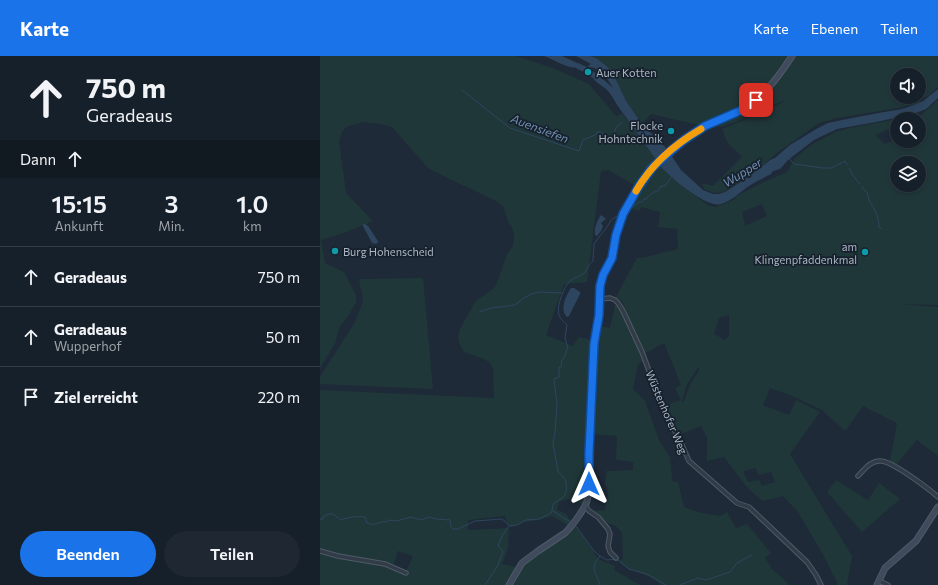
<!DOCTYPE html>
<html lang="de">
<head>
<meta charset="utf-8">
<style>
	:root { --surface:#16202a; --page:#1f2832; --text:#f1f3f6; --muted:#9ea3a8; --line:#353e47; --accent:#1a73e8 }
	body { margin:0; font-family:Commissioner,sans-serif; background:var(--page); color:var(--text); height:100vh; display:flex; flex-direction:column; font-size:15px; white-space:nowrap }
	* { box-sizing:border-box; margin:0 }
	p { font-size:13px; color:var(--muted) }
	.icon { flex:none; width:22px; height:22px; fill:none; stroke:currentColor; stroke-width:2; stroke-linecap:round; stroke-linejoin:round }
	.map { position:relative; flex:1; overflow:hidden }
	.side { display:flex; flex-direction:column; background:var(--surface); width:320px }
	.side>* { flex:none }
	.top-card { background:#16202a; color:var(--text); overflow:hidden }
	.tools { position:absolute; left:570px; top:12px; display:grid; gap:8px }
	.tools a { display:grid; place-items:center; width:36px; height:36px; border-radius:50%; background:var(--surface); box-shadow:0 2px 6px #0003,0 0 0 1px var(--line); font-size:20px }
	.pin { position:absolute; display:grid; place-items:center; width:34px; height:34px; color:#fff; margin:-17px; border-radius:8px; box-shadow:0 2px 6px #0006 }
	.me { position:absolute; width:44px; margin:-22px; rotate:0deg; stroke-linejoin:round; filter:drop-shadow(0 0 3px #0008) }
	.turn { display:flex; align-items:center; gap:14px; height:84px; padding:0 20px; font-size:18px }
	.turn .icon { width:52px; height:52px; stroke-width:2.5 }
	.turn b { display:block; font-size:28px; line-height:34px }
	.then { display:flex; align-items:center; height:38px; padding:0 20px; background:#0003; gap:8px; font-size:15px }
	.eta { display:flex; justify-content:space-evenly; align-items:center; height:68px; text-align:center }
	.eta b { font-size:24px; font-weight:600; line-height:28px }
	.cta { display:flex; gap:8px; margin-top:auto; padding:8px 20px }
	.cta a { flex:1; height:46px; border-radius:24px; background:var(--accent); color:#fff; font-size:16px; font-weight:600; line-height:46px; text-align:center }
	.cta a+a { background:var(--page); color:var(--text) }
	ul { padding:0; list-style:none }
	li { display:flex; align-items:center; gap:12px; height:60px; padding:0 20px; border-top:1px solid var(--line) }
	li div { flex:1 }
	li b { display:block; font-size:15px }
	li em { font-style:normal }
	header { display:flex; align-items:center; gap:24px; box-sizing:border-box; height:56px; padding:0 20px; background:var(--accent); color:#fff }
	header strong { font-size:19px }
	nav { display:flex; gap:22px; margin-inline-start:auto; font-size:14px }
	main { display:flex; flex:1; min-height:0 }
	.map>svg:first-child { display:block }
</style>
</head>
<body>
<header>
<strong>Karte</strong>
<nav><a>Karte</a><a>Ebenen</a><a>Teilen</a></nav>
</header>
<main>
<section class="side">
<div class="top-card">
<div class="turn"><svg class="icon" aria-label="ahead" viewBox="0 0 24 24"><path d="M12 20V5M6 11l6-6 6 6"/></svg><div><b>750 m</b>Geradeaus</div></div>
<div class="then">Dann<svg class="icon" aria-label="ahead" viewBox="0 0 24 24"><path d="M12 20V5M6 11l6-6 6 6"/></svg></div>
</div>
<div class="eta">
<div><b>15:15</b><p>Ankunft</p></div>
<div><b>3</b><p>Min.</p></div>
<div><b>1.0</b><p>km</p></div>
</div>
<ul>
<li><svg class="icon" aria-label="ahead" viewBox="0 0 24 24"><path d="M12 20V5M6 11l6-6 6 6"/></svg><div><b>Geradeaus</b></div><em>750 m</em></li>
<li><svg class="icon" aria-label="ahead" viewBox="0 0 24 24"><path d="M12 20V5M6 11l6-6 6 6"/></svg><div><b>Geradeaus</b><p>Wupperhof</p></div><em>50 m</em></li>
<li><svg class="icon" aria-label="arrive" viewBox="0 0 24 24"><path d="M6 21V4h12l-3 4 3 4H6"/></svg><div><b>Ziel erreicht</b></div><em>220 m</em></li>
</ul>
<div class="cta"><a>Beenden</a><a>Teilen</a></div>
</section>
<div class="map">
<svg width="618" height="529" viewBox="0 0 618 529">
	<rect width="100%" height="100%" fill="#1e2a38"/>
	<g fill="#203739" fill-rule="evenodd">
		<path d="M0 0H196L233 12 269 28 296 60 295 61 302 57 336 103 316 130 288 114 281 115 267 226 244 228 226 279 253 290 259 281 272 284 265 441 262 448 248 443 239 446 237 454 246 458 252 467 249 470 232 460 219 464 205 466 195 470 189 471 185 460 148 464V474L189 472 188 493 182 508 196 511 187 529H0V334L174 342 173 313 170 307 164 303 144 296 139 287 138 280 140 273 155 246 175 231 178 224 187 198 193 190 194 179 192 171 188 166 183 150 174 144 109 113 72 71 61 68 42 66 26 71 22 76 19 85 26 137 53 165 24 177 1 184 5 207 24 216 36 239V246L29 259 19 272 15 288 0 312ZM78 495 93 500 86 516 73 511Z"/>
		<path d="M270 0H618V31L608 40 584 51 517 62 499 67 454 99 435 117 403 136 394 137 384 133 382 127 393 130 422 101 407 86 402 73C423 65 443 55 463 46V45L418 65 401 71 379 69 331 58 322 68 306 45 292 15 276 2ZM577 19H599V41H577Z"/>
		<path d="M618 44V249L577 248 618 251V400L597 384 577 408 570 405 577 367 543 350 525 375 502 354 470 339 450 332 443 349 469 359 476 344 500 356 470 398 532 500 527 529H518L505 502 478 456 463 440 442 445 425 429 404 401 387 405V382L381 370 359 379 353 368 345 349 361 344 355 332 361 329 344 287 324 298 302 245 296 241 317 202 327 201 329 200 358 193 357 173 338 171 340 156 321 151 319 155 310 152 326 125 340 109 349 119 357 125 366 133 388 149 395 151 404 148 413 144 420 138 442 127 467 116 475 102 491 89 515 76 530 72 577 63 569 73 555 79 565 88 577 82V85H599V63H592L601 59ZM577 107H599V129H577ZM442 148 447 160 425 170 422 156ZM409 259V279L405 284 394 278 399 262ZM379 310V314L370 329 364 345 362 346V345L367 328ZM435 412 439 419 451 416 455 426 442 430 439 424 428 426 423 415Z"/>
		<polygon points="103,222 113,333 0,328 0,321 35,266 43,245 39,223"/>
		<polygon points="295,249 300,252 324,305 318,308 313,333 325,345 339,384 350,401 352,425 358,426 364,451 381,457 400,460 407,456 416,472 427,468 451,497 445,502 452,513 470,529 342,529 330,521 308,513 299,506 303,502 302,477 295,469 283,467 273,455 285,454 288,435 285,427 287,415 313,414 313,406 296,404 297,380 271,378 277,285 279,270 290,272"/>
		<polygon points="516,424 548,444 559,427 580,443 542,476 507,436"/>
		<polygon points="255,468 258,473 278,503 295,510 294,514 320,529 193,529 206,506 216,498 243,482 247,478"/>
	</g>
	<g fill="#2e455f">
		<path d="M224 0H242L266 11 264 14 258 11C249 14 233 3 224 0Z"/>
		<path d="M256 0H270L276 2 284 8 292 15 306 45 322 68 347 93 361 114 383 134 393 138H399L405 136 430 120 450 104 455 102 470 89 498 72 508 67 522 64 564 56 578 54 585 52 603 45 618 33V42L606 53 593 58 556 66 517 73 494 84 468 104 460 113 453 115 451 118C444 122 436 125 429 130 420 136 412 145 401 148 388 153 351 122 342 112 328 92 314 73 300 53 295 47 292 38 286 33 281 29 273 25 271 18L272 17 284 24 293 32C287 22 280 11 268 11V10L271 8Z"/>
		<path d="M281 159 286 163 285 164 282 166 281 167 283 170 281 175 277 180 275 179C274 172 277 165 281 159Z"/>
		<polygon points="43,168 45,168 48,170 58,185 58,186 56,188 52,187 43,170"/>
		<path d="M251 232H254L260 236V238L249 260 247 261C239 253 246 240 251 232Z"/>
	</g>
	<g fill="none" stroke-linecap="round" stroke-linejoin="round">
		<g stroke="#2e455f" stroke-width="1">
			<path d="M142 34 190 72 259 95 263 84 275 79 277 76H280L283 78 286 85 291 84C297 77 292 71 302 67"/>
			<polyline points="469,102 474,108 503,112 511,112 525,105 527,109"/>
			<polyline points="529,112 534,121 540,128"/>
			<path d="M542 131C542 132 546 136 547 136 548 139 548 143 550 146 555 153 559 162 559 171L562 173"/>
			<path d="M310 153 319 146H322L324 143H326C329 139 333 136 338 135L340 131 346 129 352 120"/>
			<polyline points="160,256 171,252 195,249 204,242 211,238 220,236 243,237"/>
			<polyline points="233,455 237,457 240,460 249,465"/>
			<path d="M0 463 2 464 3 461 8 458H13L21 464C29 461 36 460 45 461L47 467C56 471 58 465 66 466L69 464 76 465 91 461 101 464 109 461 116 463 130 464 131 471 133 473H138L155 465 182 463 186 466 189 470 197 469 206 464 219 463 231 457 232 455 233 448C243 441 248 441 246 428 246 426 246 424 244 422 243 420 240 418 238 415L233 388 235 376 237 349 234 323 239 321V311H241L242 309C240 304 243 304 245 300 246 297 246 295 248 292L245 282 247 269C244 266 240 263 239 259 236 251 244 229 250 225 255 221 258 222 264 217 268 213 268 208 273 205L274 188 276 185 287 171 291 164 299 159"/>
			<polyline points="256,470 274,495 280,500 287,504 297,503 309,513 327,518 346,529"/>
			<path d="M280 500C269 513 276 515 280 529"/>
			<polyline points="165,529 177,511 183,496 182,494 178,490 182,480 188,471"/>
			<polyline points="360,529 378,522 386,524 410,516 417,507 432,499"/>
		</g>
		<polyline stroke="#2e455f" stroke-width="5.5" points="258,10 266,14 278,22"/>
		<g stroke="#4f5a67" stroke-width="5.5">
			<g id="street">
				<polyline points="279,243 290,242 295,244 298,247 303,255 322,296 341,347 362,389 369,405 417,447 429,451 448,469 487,506 496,519 501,529"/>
				<path d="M538 420C544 414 551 404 561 405 572 405 609 433 618 441"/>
				<polyline points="265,449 269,455 278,461 288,473 290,478 288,490 290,496 296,502"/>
				<polyline points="0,495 18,500 65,508 86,517"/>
				<polyline points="559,525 568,529"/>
			</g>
		</g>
		<g stroke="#4f5a67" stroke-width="7">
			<g id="secondary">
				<path d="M189 529 202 507 218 495 245 477C252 470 264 454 267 445 271 430 269 414 269 399 269 389 270 379 270 369 272 342 272 315 274 288 275 279 277 270 279 261 280 249 278 237 281 225 283 216 290 209 292 200 295 189 295 179 299 168 313 129 348 88 385 70 402 62 421 57 436 44 448 34 463 14 472 0"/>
				<polyline points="557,529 565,512 596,485 618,451"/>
			</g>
		</g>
		<use href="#street" stroke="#323c49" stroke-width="3.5"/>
		<use href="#secondary" stroke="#3f4b5c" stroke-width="5"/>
	</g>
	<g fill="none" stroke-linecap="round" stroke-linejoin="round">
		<g stroke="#114b97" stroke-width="10">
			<polyline id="route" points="269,428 269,397 274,288 279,259 280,230 283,219 292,202 296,179 303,158 319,130 332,112 352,94 364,84 385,70 422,54 436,44"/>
		</g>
		<use href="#route" stroke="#1a73e8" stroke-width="7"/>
		<path stroke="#f59e0b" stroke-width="7" d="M316 135C331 109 355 88 381 73"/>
	</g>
	<g fill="#0f9aa8" stroke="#17212d" stroke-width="1.5">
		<circle cx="268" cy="16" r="4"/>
		<circle cx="351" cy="75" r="4"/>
		<circle cx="15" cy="195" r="4"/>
		<circle cx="545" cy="196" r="4"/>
	</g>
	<g text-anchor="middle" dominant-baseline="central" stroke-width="3.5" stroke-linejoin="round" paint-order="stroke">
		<g font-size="11" fill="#acb7c6" stroke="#17212d" text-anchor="start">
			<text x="276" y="16">Auer Kotten</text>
			<text x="343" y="69" text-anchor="end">Flocke<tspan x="343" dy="13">Hohntechnik</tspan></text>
			<text x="537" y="190" text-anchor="end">am<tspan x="537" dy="13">Klingenpfaddenkmal</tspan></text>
			<text x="23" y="195">Burg Hohenscheid</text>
		</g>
		<g font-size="11" fill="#acb7c6" stroke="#17212d">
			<text transform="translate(347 356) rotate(67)">Wüstenhofer Weg</text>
		</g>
		<g font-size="12" font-style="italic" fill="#718eb1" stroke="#17212d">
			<text transform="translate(220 72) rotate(21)">Auensiefen</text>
			<text transform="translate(422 116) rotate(-32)">Wupper</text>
		</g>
	</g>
</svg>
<div class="tools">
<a><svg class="icon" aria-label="sound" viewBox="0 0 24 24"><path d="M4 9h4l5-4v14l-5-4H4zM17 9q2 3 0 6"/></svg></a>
<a><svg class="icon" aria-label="search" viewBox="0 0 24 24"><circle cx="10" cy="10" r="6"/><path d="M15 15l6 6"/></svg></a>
<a><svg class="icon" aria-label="layers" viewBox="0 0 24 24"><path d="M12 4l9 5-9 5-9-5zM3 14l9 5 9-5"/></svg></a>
</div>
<div class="pin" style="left:436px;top:44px;background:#d93025"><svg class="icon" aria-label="arrive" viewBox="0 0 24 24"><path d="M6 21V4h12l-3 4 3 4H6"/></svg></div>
<svg class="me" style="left:269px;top:428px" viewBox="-20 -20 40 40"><path d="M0-17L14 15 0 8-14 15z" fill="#1a73e8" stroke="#fff" stroke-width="4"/></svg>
</div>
</main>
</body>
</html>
